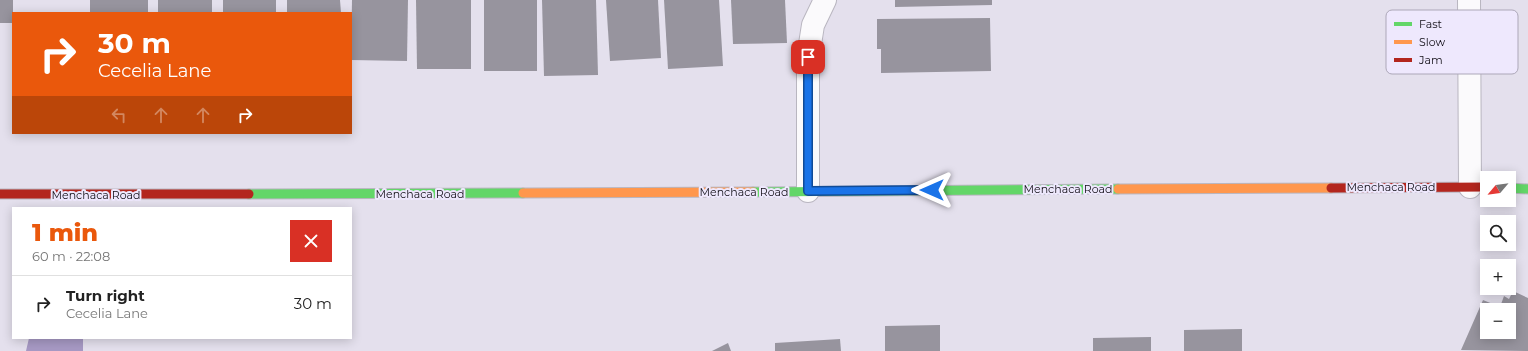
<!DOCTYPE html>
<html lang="en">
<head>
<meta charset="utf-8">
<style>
	:root { --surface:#fff; --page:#f2f2f2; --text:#222; --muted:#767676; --line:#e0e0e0; --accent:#ea580c }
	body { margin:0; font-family:Montserrat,sans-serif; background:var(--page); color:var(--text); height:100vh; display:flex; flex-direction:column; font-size:15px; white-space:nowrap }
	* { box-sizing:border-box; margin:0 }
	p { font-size:13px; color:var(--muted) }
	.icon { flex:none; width:22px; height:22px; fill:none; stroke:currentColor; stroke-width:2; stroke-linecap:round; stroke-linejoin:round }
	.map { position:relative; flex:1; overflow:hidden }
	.sheet { position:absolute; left:12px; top:207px; width:340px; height:132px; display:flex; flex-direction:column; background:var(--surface); border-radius:0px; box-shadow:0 2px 10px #0003 }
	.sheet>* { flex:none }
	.banner { position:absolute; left:12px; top:12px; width:340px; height:122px; border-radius:0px; box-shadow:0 2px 10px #0003; background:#ea580c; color:#fff; overflow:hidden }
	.needle { width:26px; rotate:241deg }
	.fabs { position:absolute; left:1480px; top:171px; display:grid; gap:8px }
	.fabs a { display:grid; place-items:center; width:36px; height:36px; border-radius:0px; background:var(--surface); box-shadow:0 2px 10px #0003; font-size:20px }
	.pin { position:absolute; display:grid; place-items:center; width:34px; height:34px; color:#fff; margin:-17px; border-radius:8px; box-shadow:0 2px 6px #0006 }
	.me { position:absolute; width:44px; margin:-22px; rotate:270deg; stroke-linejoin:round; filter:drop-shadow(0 0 3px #0008) }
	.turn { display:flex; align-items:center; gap:14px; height:84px; padding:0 20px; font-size:18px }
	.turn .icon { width:52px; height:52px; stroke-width:2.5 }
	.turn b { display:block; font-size:28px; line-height:34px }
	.lanes { display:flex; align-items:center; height:38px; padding:0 20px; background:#0003; justify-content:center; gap:20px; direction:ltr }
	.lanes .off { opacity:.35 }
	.round { display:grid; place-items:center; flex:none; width:42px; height:42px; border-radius:0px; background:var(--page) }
	.summary { display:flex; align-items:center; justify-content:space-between; height:68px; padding:0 20px }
	h1 { font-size:24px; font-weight:800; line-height:30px; color:var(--accent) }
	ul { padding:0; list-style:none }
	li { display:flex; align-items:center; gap:12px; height:56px; padding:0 20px; border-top:1px solid var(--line) }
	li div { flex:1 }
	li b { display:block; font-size:15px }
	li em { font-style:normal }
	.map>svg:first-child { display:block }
</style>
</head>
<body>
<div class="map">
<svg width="1528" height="351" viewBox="0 0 1528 351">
	<rect width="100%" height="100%" fill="#e4e0ed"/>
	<polygon fill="#a799c4" points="29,338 83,338 83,351 26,351"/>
	<g fill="#97949e" fill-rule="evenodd">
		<rect x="0" y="0" width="13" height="23"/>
		<rect x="90" y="0" width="58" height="13"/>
		<rect x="158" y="0" width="54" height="13"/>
		<rect x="223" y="0" width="53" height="13"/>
		<polygon points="287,0 340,0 341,13 287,13"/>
		<polygon points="352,0 408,0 407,61 351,60"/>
		<polygon points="416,0 471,0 471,69 417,69"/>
		<rect x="484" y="0" width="53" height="71"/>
		<polygon points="542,0 596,0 598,75 544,76"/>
		<polygon points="606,0 658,0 661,58 610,61"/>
		<polygon points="664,0 719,0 723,66 668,69"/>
		<polygon points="731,0 785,0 787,43 733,44"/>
		<polygon points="895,0 992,0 992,5 895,7"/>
		<polygon points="990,18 991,71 881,73 881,49 877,49 877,19"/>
		<path d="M1513 291 1528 298V351L1461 350 1483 300 1500 307 1504 296 1509 299ZM1487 310H1509V332H1487Z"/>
		<polygon points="940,325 940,351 885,351 885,326"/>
		<polygon points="1242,329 1242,351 1184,351 1184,330"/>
		<polygon points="1151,337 1151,351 1093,351 1093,338"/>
		<polygon points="840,339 841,351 775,351 775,343"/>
		<polygon points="728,343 731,351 712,351"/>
	</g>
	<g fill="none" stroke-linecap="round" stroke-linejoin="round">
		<g stroke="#b9b6c0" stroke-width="24">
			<g id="street">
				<polyline points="1469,0 1470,187"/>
				<polyline points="808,191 808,57 813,25 825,0"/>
			</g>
		</g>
		<g stroke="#b9b6c0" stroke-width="11">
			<g id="fast">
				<polyline points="1509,188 1528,189"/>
				<polyline points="753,192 1118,189"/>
				<polyline points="249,194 523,193"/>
			</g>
		</g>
		<g stroke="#b9b6c0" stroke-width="11">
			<g id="slow">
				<polyline points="1118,189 1331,188"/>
				<polyline points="523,193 753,192"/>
			</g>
		</g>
		<g stroke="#b9b6c0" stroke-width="11">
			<g id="jam">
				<polyline points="1331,188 1487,187"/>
				<polyline points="0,194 249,194"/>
			</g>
		</g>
		<use href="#street" stroke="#fbfafc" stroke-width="22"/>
		<use href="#fast" stroke="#63d668" stroke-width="9"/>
		<use href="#slow" stroke="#ff974d" stroke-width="9"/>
		<use href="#jam" stroke="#b3261e" stroke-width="9"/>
	</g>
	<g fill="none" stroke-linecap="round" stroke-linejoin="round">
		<g stroke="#114b97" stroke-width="10">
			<polyline id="route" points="808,57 808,191 932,190"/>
		</g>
		<use href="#route" stroke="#1a73e8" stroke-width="7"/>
	</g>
	<g text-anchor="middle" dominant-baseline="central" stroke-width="4" stroke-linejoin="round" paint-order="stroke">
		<g font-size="11" fill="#120f17" stroke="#eee8fd">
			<text x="1391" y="187">Menchaca Road</text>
			<text x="1068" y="189">Menchaca Road</text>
			<text x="744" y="192">Menchaca Road</text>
			<text x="420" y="194">Menchaca Road</text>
			<text x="96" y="195">Menchaca Road</text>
		</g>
	</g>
	<rect x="1386" y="10" width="132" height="64" rx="6" fill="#eee8fd" stroke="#aca7b8" stroke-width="1"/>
	<rect x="1394" y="22" width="18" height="4" fill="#63d668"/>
	<rect x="1394" y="40" width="18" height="4" fill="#ff974d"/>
	<rect x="1394" y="58" width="18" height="4" fill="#b3261e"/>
	<g font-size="11" fill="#120f17">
		<text x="1419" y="28">Fast</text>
		<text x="1419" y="46">Slow</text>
		<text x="1419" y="64">Jam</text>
	</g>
</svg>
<div class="fabs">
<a><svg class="needle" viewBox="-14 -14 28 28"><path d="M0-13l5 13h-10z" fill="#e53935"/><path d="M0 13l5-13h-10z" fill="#767676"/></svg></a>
<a><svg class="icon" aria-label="search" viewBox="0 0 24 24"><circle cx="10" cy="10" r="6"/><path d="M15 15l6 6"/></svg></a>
<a>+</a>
<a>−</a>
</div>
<div class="pin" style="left:808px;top:57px;background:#d93025"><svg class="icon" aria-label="arrive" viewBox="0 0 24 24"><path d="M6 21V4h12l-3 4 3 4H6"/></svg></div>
<svg class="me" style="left:932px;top:190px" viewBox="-20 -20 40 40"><path d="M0-17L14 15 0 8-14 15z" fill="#1a73e8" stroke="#fff" stroke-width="4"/></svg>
<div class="banner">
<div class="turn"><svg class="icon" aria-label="right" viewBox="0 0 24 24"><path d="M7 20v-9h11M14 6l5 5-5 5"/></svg><div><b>30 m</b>Cecelia Lane</div></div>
<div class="lanes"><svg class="icon off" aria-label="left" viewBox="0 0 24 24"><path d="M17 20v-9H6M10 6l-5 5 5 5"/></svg><svg class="icon off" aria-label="ahead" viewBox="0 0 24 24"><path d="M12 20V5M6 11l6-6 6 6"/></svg><svg class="icon off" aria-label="ahead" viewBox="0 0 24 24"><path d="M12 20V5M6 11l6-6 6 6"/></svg><svg class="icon" aria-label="right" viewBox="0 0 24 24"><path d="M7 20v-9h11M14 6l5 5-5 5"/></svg></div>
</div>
<section class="sheet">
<div class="summary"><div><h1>1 min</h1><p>60 m · 22:08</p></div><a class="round" style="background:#d93025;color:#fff"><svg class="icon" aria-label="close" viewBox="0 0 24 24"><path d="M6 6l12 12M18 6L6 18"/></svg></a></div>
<ul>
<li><svg class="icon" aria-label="right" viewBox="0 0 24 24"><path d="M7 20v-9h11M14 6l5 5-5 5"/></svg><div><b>Turn right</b><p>Cecelia Lane</p></div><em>30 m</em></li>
</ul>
</section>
</div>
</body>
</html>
